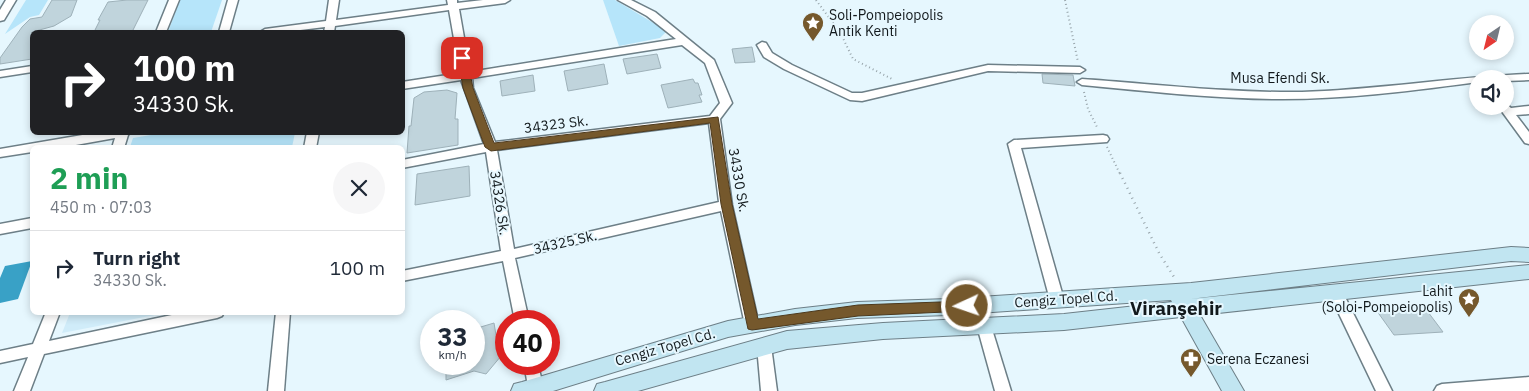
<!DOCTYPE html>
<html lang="en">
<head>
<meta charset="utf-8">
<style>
	:root { --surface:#fff; --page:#f6f6f7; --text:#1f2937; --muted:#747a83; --line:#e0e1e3 }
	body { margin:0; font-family:"IBM Plex Sans",sans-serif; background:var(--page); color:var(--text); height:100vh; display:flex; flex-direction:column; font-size:19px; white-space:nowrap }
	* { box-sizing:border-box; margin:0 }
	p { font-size:16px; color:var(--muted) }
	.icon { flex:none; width:28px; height:28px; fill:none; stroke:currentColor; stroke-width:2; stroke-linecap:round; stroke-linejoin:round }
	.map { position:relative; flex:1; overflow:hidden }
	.drawer { position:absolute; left:30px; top:145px; width:375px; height:170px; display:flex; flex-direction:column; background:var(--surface); border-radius:8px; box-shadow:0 2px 8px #0003 }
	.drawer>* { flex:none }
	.banner { position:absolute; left:30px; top:30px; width:375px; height:105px; border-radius:8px; box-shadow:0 2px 8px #0003; background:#202124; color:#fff; overflow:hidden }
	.needle { width:32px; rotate:215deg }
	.fabs { position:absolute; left:1469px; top:15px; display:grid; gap:10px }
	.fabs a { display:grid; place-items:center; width:45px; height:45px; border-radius:50%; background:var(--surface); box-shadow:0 2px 8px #0003; font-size:25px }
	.speed { position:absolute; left:420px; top:310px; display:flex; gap:10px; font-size:25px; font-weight:700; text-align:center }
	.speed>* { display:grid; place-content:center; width:65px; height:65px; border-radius:50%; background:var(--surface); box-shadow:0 2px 8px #0003; line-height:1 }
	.speed small { font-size:12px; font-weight:400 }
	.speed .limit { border:8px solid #d22; background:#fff; color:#111 }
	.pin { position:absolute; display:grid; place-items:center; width:42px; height:42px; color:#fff; margin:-21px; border-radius:10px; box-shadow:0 2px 8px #0006 }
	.me { position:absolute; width:55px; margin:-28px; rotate:267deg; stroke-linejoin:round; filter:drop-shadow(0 0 4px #0008) }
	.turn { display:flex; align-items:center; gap:18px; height:105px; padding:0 20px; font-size:22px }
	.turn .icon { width:65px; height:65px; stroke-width:2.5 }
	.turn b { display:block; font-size:35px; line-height:42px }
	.round { display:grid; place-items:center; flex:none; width:52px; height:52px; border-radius:26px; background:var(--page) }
	.head { display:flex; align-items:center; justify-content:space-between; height:85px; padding:0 20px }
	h1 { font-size:30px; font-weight:700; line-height:38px; color:#1e9e55 }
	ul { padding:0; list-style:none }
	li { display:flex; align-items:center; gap:15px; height:75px; padding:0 20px; border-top:1px solid var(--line) }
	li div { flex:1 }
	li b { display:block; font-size:19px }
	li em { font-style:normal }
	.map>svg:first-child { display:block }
</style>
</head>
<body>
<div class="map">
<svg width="1529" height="391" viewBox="0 0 1529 391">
	<rect width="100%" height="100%" fill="#e6f7fe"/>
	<polygon fill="#d0ecf9" points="70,313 70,312 165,313 62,333"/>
	<g fill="#b6e5fa">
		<polygon points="26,0 48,0 39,15 30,17 5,34"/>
		<polygon points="180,0 222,0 211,32 168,32"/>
		<polygon points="603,0 615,0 667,31 660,38 619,46"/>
		<polygon points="169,132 295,132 295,133 292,147 130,147 133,138"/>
	</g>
	<polygon fill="#39a1c6" points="32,261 18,299 0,303 0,278 5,266"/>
	<g fill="#c0d4dc" stroke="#9eb1b9">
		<polygon points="52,0 77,0 71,16 54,26 32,32 32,59 0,64 0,58 22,27 30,19 42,17"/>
		<polygon points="127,0 148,0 132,32 94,32 100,20 98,20 108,2"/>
		<polygon points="752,47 755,62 735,63 732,49"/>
		<polygon points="657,54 661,68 627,74 623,59"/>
		<polygon points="604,64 608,84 568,91 564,71"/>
		<polygon points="1042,74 1073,75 1075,86 1043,83"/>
		<polygon points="533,75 535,91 502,96 500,81"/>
		<polygon points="693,79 695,83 698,83 702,95 699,95 702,102 668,108 661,85"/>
		<polygon points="447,90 457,93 455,119 458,119 458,145 407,153 409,126 411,126 414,98 424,92"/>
		<polygon points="469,166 470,196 415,205 417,174"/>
		<polygon points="1422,304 1443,332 1394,335 1374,307"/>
		<polygon points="494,323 496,335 506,344 506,350 486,374 474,371 446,380 446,364 474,364 474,329"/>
	</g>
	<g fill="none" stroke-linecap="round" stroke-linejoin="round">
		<g stroke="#6d7f87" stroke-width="3">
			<g id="street">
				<polygon points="6,0 16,0 4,20 0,21 0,10"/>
				<polygon points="169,0 179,0 166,32 156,32"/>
				<polygon points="228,0 238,0 229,32 219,32"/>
				<path d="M329 0H339L336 20 448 5 447 0H457V3L483 0H510L505 3 459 9 470 72 676 39 647 16 618 0H631L655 12 714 60 732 103 720 119 732 205 759 325 757 329 752 331 747 329 745 325 721 211 515 258 529 321H515L503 261 402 281V271L501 251 486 152 402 168V160L484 144 461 80 402 89V82L460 73 449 10 335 26 334 32H324L325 27 284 32H260L265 29 326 21ZM682 45 705 63 720 103 710 116 495 142 473 88 472 78ZM709 123 719 202 514 249 497 150Z"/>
				<polygon points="762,42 766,43 772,53 792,65 852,93 862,93 988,65 1080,67 1085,70 1080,73 988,71 862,101 850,100 784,69 764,57 757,45"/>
				<polygon points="32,66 32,72 0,77 0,71"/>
				<path d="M1529 74V80L1505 81V79H1478V82C1410 91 1341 100 1272 99 1209 98 1145 91 1082 85L1077 82 1082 79C1155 84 1228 93 1302 92 1378 90 1453 77 1529 74Z"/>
				<polygon points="1505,103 1511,108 1529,106 1529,114 1516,115 1529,132 1529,144 1525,143 1498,106 1505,106"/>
				<polygon points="100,132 131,132 128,135 124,148 112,148 115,138 59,148 32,148 32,152 0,157 0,149"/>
				<polygon points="307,132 319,132 316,148 304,148"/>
				<polygon points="1103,135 1107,136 1109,139 1107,142 1021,148 1064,300 1062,304 1057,306 1052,304 1050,300 1008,144 1014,140"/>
				<polygon points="32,218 32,228 0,234 0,224"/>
				<polygon points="1336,287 1341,289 1392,391 1376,391 1329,293 1331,289"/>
				<polygon points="46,312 60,312 49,341 186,312 224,312 222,316 217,318 44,354 30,391 14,391 28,357 0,363 0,351 33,344"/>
				<polygon points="276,312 290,312 284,391 268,391"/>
				<polygon points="984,320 989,322 991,326 1011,391 995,391 977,326 979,322"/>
				<polygon points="764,340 769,342 771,346 777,391 761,391 757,346 759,342"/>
				<polygon points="524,364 538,364 543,387 541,391 529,391"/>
				<polygon points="1529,377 1529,391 1434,391 1437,386 1442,384"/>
			</g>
		</g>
		<g stroke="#6d7f87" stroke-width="2">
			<polygon id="secondary" points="1511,247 1529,248 1529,262 1511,261 1190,299 1529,265 1529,279 1200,315 1244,391 1222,391 1181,317 1064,330 883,339 787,349 638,391 594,391 597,384 605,382 787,331 883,323 1064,314 1172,302 1171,300 949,315 857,318 795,325 728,337 553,391 511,391 514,384 522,382 728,321 795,309 857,302 949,299 1191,283"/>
		</g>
		<g stroke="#99a6ac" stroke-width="2" stroke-dasharray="1 3" stroke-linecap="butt">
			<polyline points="816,0 841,34 853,59 892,79"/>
			<polyline points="1065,0 1078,62"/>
			<polyline points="1084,92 1088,109 1098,129"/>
			<polyline points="1107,147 1120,174"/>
		</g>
		<polyline stroke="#99a6ac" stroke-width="2.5" stroke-dasharray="1 4.5" stroke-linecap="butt" points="1120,173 1159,253 1174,277"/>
		<use href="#street" fill="#fff" fill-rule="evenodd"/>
		<use href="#secondary" fill="#c1e5f1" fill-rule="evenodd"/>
	</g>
	<polygon fill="#75582c" stroke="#4c391d" points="462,55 467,58 473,88 494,143 718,117 732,204 758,319 858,305 967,301 973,306 967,311 858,316 752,330 748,329 721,204 710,123 491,151 485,147 463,88 458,58"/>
	<defs>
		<g id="sight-pin" transform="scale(1.125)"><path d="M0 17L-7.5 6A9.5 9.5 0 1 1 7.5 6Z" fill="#75582c" stroke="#e6f7fe"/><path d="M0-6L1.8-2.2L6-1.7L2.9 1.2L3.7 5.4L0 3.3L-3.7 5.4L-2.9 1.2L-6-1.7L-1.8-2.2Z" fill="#fff"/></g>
		<g id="pharmacy-pin" transform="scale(1.125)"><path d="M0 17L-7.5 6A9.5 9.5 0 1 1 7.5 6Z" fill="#75582c" stroke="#e6f7fe"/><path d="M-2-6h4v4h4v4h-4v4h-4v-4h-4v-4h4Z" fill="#fff"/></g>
	</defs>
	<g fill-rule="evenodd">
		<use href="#sight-pin" x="813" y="23"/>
		<use href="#sight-pin" x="1469" y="299"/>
		<use href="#pharmacy-pin" x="1191" y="359"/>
	</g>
	<g text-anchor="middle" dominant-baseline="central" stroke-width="4" stroke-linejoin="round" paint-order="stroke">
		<g font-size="14" fill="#12191c" stroke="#e6f7fe" text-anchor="start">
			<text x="829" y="15">Soli-Pompeiopolis<tspan x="829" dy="16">Antik Kenti</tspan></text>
			<text x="1453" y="291" text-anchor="end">Lahit<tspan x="1453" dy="16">(Soloi-Pompeiopolis)</tspan></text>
			<text x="1207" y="359">Serena Eczanesi</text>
		</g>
		<g font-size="14" fill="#12191c" stroke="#e6f7fe">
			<text x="1280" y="78">Musa Efendi Sk.</text>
			<text transform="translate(556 124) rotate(-7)">34323 Sk.</text>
			<text transform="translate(739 180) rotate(80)">34330 Sk.</text>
			<text transform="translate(500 203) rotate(81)">34326 Sk.</text>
			<text transform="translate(565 242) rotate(-13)">34325 Sk.</text>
			<text transform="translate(1066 299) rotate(-4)">Cengiz Topel Cd.</text>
			<text transform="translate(665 347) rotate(-16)">Cengiz Topel Cd.</text>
		</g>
		<g font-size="19" font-weight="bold" fill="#12191c" stroke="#e6f7fe">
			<text x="1176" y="308">Viranşehir</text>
		</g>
	</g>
</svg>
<div class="fabs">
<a><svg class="needle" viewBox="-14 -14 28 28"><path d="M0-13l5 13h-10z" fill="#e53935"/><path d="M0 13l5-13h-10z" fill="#747a83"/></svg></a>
<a><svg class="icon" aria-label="sound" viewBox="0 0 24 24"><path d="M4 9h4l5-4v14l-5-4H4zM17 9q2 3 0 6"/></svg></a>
</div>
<div class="speed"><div>33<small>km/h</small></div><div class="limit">40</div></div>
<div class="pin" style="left:462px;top:58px;background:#d93025"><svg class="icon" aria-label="arrive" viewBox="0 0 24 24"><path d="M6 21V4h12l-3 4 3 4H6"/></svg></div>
<svg class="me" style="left:967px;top:306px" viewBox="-20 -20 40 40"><circle r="17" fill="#75582c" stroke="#fff" stroke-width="3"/><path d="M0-11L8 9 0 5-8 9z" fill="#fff"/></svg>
<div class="banner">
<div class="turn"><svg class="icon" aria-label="right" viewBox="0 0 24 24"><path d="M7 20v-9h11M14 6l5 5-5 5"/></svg><div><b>100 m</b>34330 Sk.</div></div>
</div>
<section class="drawer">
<div class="head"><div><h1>2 min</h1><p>450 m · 07:03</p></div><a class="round"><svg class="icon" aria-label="close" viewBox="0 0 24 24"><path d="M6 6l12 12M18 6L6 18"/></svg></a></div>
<ul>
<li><svg class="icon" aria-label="right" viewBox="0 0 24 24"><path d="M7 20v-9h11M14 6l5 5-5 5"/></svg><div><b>Turn right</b><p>34330 Sk.</p></div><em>100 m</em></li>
</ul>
</section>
</div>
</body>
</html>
